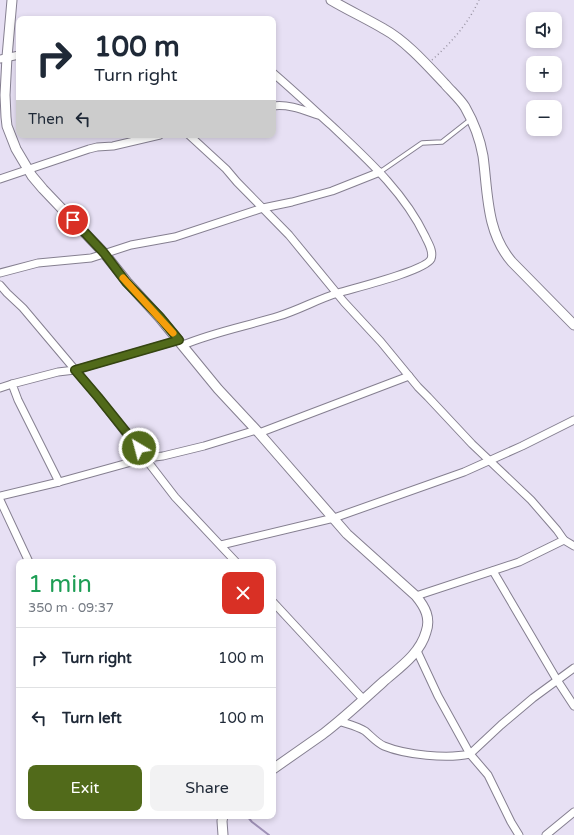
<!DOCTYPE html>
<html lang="en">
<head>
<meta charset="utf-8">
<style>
	:root { --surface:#fff; --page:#f2f2f3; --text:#1f2937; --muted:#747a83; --line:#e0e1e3; --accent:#516a1a }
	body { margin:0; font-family:"Varela Round",sans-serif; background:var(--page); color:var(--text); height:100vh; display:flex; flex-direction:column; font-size:15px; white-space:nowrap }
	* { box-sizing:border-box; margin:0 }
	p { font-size:13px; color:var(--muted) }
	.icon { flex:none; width:22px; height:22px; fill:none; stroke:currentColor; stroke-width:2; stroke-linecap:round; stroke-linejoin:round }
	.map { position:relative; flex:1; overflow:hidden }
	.drawer { position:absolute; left:16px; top:559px; width:260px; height:260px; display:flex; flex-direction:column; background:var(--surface); border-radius:8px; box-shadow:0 2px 6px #0003 }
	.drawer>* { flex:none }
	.guide { position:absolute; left:16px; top:16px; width:260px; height:122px; border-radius:8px; box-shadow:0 2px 6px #0003; background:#fff; color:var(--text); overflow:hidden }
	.fabs { position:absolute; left:526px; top:12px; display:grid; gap:8px }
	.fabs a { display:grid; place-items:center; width:36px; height:36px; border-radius:8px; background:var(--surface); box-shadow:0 2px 6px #0003; font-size:20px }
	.pin { position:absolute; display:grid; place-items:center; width:34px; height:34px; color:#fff; margin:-17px; border:2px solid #fff; border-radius:50%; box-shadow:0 1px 4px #0007 }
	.me { position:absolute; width:44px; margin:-22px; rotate:323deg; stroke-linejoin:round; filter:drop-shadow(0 0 3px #0008) }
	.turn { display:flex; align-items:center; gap:14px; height:84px; padding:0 12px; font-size:18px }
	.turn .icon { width:52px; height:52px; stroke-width:2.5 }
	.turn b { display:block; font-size:28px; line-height:34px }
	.then { display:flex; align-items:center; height:38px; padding:0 12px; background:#0003; gap:8px; font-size:15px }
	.round { display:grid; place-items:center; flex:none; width:42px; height:42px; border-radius:8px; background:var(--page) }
	.headline { display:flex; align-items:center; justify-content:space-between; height:68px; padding:0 12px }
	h1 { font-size:24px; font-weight:600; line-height:30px; color:#1e9e55 }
	.cta { display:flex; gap:8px; margin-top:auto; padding:8px 12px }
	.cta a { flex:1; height:46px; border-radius:8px; background:var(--accent); color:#fff; font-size:16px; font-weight:600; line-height:46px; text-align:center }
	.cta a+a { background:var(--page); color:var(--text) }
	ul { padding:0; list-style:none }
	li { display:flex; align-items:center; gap:12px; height:60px; padding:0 12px; border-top:1px solid var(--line) }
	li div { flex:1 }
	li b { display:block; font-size:15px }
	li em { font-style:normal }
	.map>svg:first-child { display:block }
</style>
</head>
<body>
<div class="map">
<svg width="574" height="835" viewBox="0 0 574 835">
	<rect width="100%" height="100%" fill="#e7e0f4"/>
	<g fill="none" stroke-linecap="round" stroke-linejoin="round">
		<polyline stroke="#9f91b7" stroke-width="2" points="247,816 252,822 269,835"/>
		<g stroke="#857f90" stroke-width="5.5">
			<polyline id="service" points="380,172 422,143 442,142 470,120"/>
		</g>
		<g stroke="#857f90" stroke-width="9">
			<g id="minor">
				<polyline points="0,59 19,55"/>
				<path d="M273 106C289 104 303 110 318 115"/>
				<polyline points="189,135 226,169 237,182 289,235 344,302 381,342 418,387 428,397 472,444 531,500 557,530 564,540 574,546"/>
				<polyline points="0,179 89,149 97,147 113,146 160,135"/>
				<polyline points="0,273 38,263 91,258 131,245 175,237 263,208 292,202 332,191 380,172"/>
				<polyline points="0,285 7,293 23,308 98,397 175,497 236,562"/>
				<path d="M183 345C214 332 247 326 279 316 299 310 318 299 338 293 354 288 425 271 431 259 434 251 428 243 425 236 404 192 367 159 332 126 312 108 293 90 273 73"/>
				<polyline points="0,388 12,384"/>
				<polyline points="259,433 409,376"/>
				<polyline points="59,482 18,400 12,384 58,372 75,370 179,340"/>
				<polyline points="0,496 59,482 146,458 163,456 204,446 256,430"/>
				<polyline points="0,500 29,562"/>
				<polyline points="221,545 334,518 464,472 522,446 574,420"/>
				<polyline points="493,571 557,680 574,706"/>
				<polyline points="416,596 519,562 564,540"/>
				<polyline points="273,602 363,699"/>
				<polyline points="417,651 438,696 470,754 488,775 511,822 519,835"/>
				<path d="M339 721C347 724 357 726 365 731 371 736 377 743 384 746 406 755 447 759 470 754L501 725 533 698 574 668"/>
				<polyline points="546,835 574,812"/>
			</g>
		</g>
		<g stroke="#857f90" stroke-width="11">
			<g id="tertiary">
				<path d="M12 0 7 57 5 95 6 117 7 126 16 149 32 176 43 189 104 253 127 282 159 317 218 389 259 433 347 534 416 596C425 607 431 618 426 632 420 654 399 668 383 682 363 700 344 718 323 734 306 746 290 757 273 769"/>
				<path d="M331 0C348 10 367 19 384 29 406 41 428 66 445 84 451 91 460 99 465 107 473 121 480 139 483 156 488 193 486 232 512 262L574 325"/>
				<polyline points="223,835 222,821 223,816"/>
			</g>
		</g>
		<path stroke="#9994a3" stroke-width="1.5" stroke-dasharray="1 3" stroke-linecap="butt" d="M432 60C451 43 468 24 479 0"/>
		<use href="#service" stroke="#fff" stroke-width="3.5"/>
		<use href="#minor" stroke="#fff" stroke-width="7"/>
		<use href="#tertiary" stroke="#fff" stroke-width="9"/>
	</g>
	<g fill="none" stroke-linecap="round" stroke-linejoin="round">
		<g stroke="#354511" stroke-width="10">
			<polyline id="route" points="73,220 104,253 126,282 160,317 179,340 75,370 98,397 139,448"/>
		</g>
		<use href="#route" stroke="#516a1a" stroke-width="7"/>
		<polyline stroke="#f59e0b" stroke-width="7" points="123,278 173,333"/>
	</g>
</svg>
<div class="fabs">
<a><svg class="icon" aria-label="sound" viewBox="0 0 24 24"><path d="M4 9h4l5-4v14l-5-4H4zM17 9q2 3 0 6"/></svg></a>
<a>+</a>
<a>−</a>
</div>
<div class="pin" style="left:73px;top:220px;background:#d93025"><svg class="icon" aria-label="arrive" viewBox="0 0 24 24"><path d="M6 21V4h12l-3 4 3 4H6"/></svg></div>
<svg class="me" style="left:139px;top:448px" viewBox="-20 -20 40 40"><circle r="17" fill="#516a1a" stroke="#fff" stroke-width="3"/><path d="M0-11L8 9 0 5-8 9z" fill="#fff"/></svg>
<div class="guide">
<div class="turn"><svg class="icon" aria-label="right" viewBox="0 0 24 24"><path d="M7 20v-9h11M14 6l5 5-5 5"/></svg><div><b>100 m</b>Turn right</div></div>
<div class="then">Then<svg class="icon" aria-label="left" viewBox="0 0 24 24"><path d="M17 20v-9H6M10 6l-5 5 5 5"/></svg></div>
</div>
<section class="drawer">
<div class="headline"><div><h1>1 min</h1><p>350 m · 09:37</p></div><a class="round" style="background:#d93025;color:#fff"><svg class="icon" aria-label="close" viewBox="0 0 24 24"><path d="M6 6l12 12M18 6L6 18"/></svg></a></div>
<ul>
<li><svg class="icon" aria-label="right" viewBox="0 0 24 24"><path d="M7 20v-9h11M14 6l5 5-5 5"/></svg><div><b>Turn right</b></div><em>100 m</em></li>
<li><svg class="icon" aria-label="left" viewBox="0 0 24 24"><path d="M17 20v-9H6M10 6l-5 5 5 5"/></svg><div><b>Turn left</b></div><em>100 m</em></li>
</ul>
<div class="cta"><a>Exit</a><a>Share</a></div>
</section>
</div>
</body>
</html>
